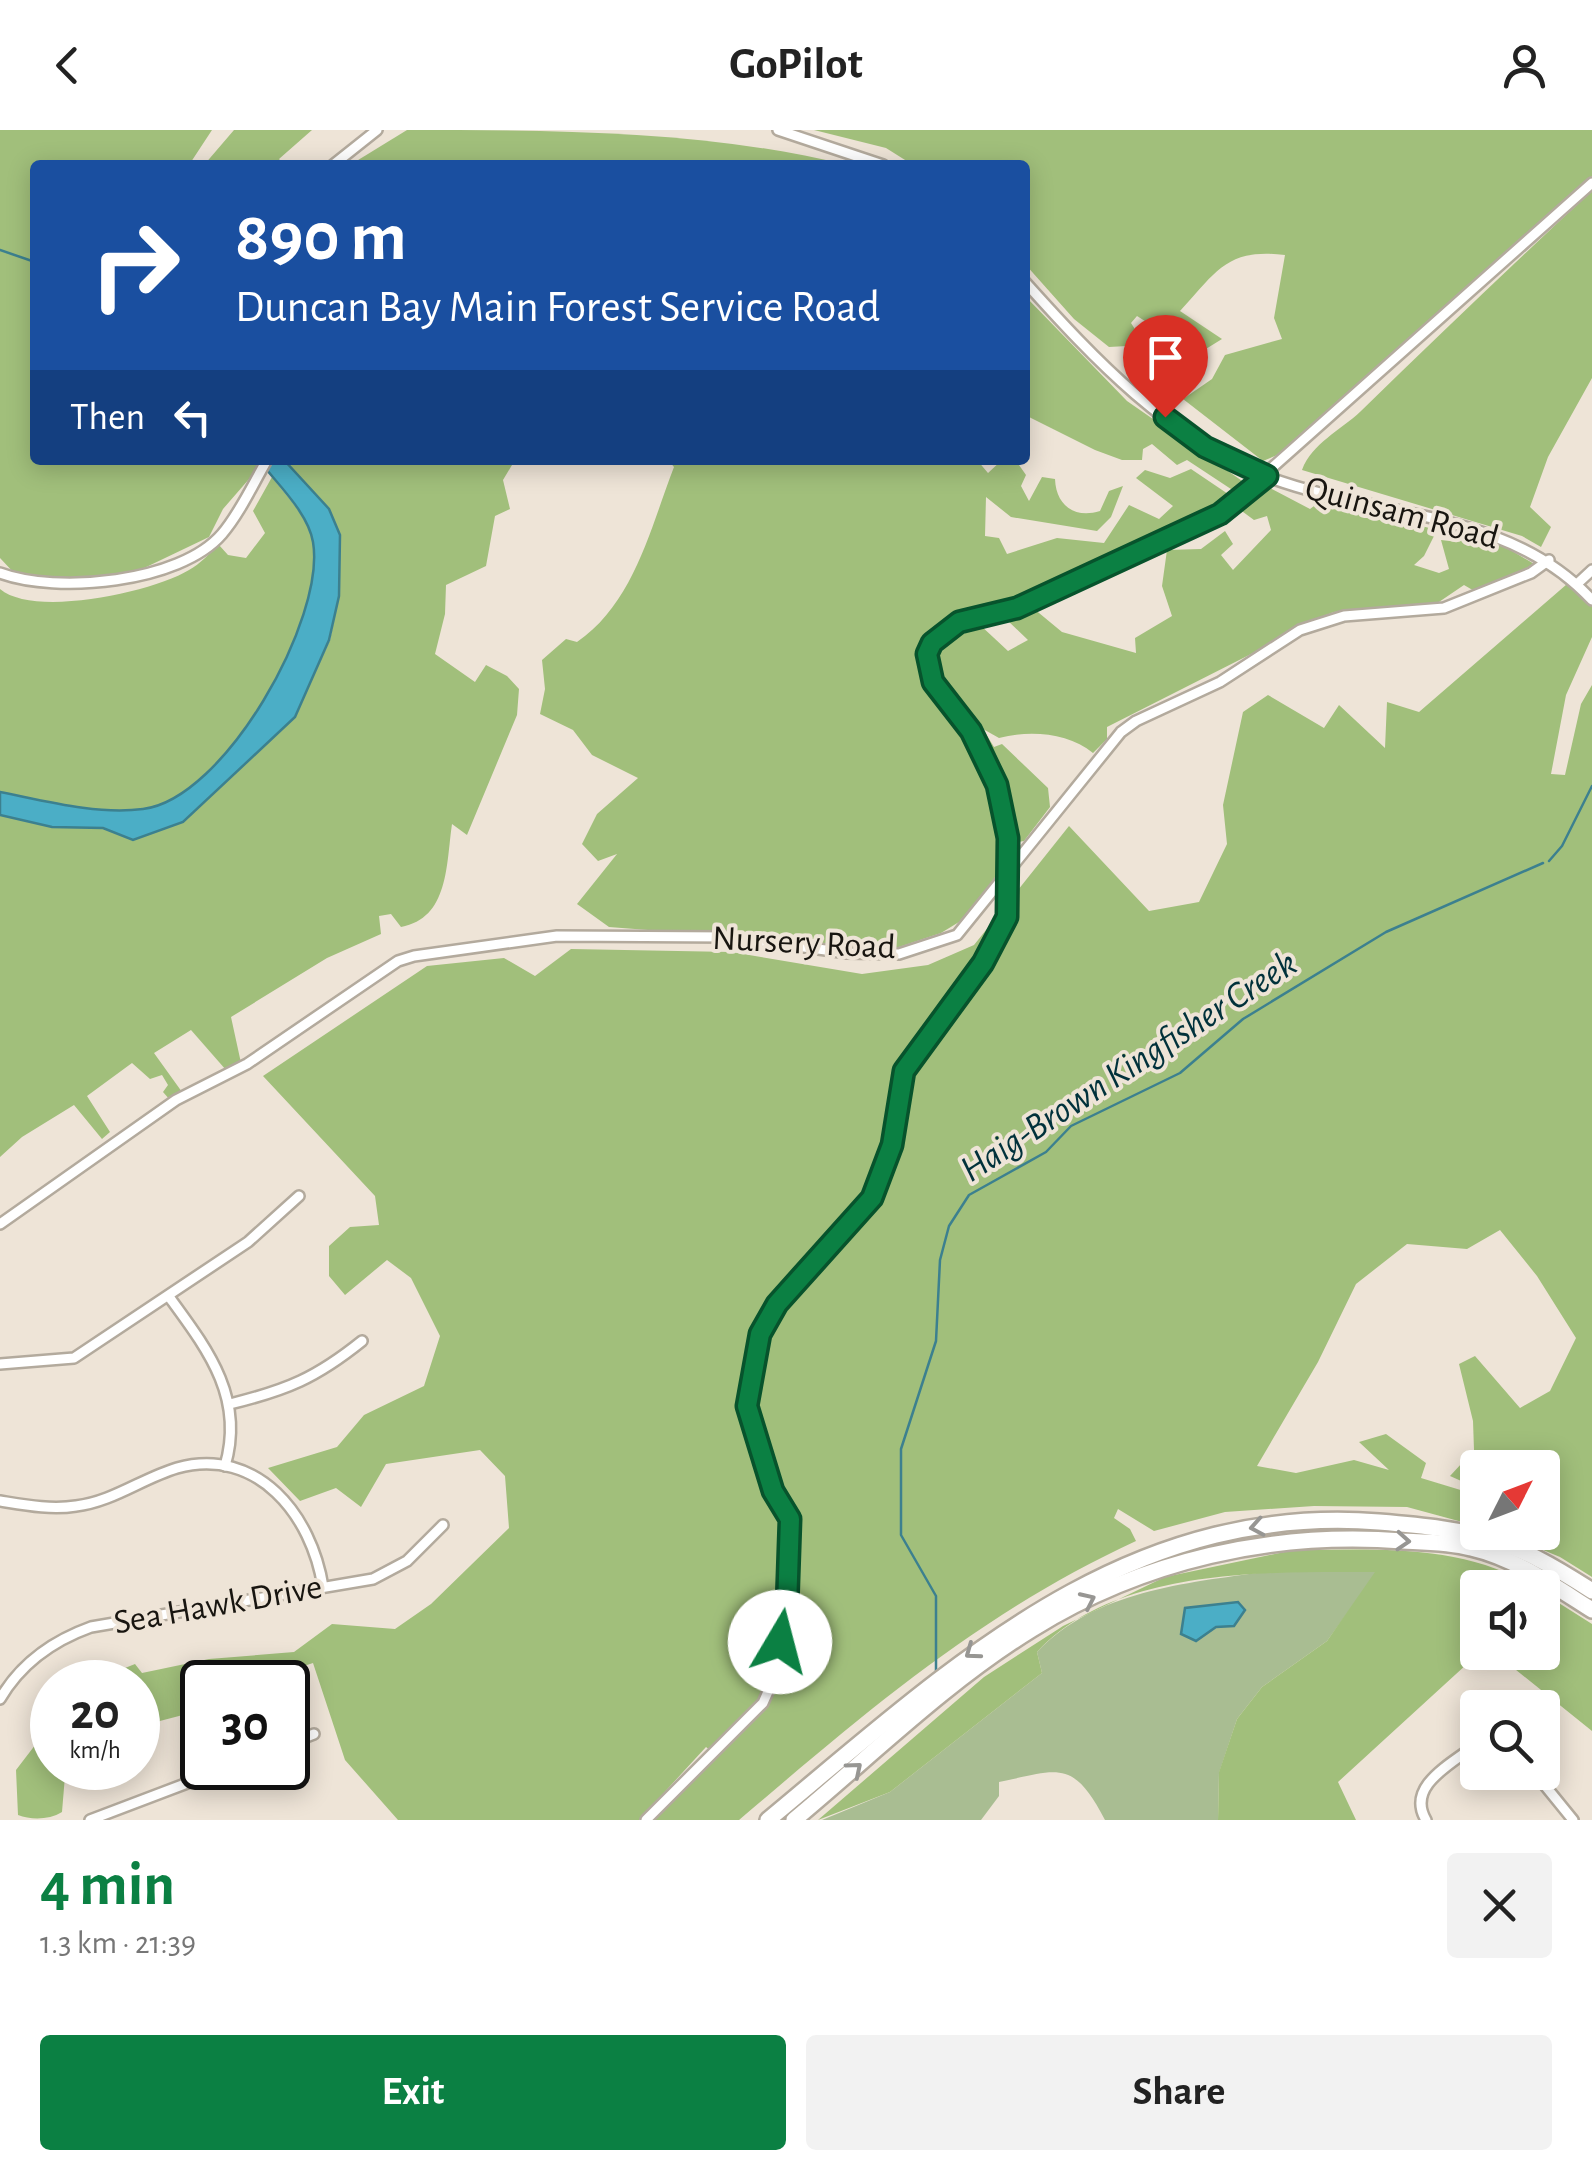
<!DOCTYPE html>
<html lang="en">
<head>
<meta charset="utf-8">
<style>
	:root { --surface:#fff; --page:#f2f2f2; --text:#222; --muted:#767676; --accent:#0b8043 }
	body { margin:0; font-family:"Alegreya Sans",sans-serif; background:var(--page); color:var(--text); height:100vh; display:flex; flex-direction:column; font-size:38px; white-space:nowrap }
	* { box-sizing:border-box; margin:0 }
	p { font-size:32px; color:var(--muted) }
	.icon { flex:none; width:55px; height:55px; fill:none; stroke:currentColor; stroke-width:2; stroke-linecap:round; stroke-linejoin:round }
	.map { position:relative; height:1690px; overflow:hidden }
	.drawer { display:flex; flex-direction:column; background:var(--surface); flex:1 }
	.drawer>* { flex:none }
	.banner { position:absolute; left:30px; top:30px; width:1000px; height:305px; border-radius:10px; box-shadow:0 5px 25px #0003; background:#1a4fa0; color:#fff; overflow:hidden }
	.needle { width:65px; rotate:48deg }
	.fabs { position:absolute; left:1460px; top:1320px; display:grid; gap:20px }
	.fabs a { display:grid; place-items:center; width:100px; height:100px; border-radius:10px; background:var(--surface); box-shadow:0 5px 25px #0003; font-size:50px }
	.speed { position:absolute; left:30px; top:1530px; display:flex; gap:20px; font-size:50px; font-weight:700; text-align:center }
	.speed>* { display:grid; place-content:center; width:130px; height:130px; border-radius:50%; background:var(--surface); box-shadow:0 5px 25px #0003; line-height:1 }
	.speed small { font-size:25px; font-weight:400 }
	.speed .limit { border:5px solid #111; border-radius:15px; background:#fff; color:#111 }
	.pin { position:absolute; display:grid; place-items:center; width:85px; height:85px; color:#fff; margin:-102px -42px; border-radius:50% 50% 50% 0; rotate:-45deg; box-shadow:0 0 10px #0007 }
	.pin .icon { rotate:45deg }
	.me { position:absolute; width:110px; margin:-55px; rotate:8deg; stroke-linejoin:round; filter:drop-shadow(0 0 8px #0008) }
	.turn { display:flex; align-items:center; gap:35px; height:210px; padding:0 40px; font-size:45px }
	.turn .icon { width:130px; height:130px; stroke-width:2.5 }
	.turn b { display:block; font-size:70px; line-height:85px }
	.then { display:flex; align-items:center; height:95px; padding:0 40px; background:#0003; gap:20px; font-size:38px }
	.round { display:grid; place-items:center; flex:none; width:105px; height:105px; border-radius:10px; background:var(--page) }
	.summary { display:flex; align-items:center; justify-content:space-between; height:170px; padding:0 40px }
	h1 { font-size:60px; font-weight:700; line-height:75px; color:var(--accent) }
	.cta { display:flex; gap:20px; margin-top:auto; padding:20px 40px }
	.cta a { flex:1; height:115px; border-radius:10px; background:var(--accent); color:#fff; font-size:40px; font-weight:700; line-height:115px; text-align:center }
	.cta a+a { background:var(--page); color:var(--text) }
	header { display:flex; justify-content:space-between; align-items:center; height:130px; padding:0 40px; background:var(--surface); font-size:45px; font-weight:700 }
	.map>svg:first-child { display:block }
</style>
</head>
<body>
<header><svg class="icon" aria-label="back" viewBox="0 0 24 24"><path d="M15 5l-7 7 7 7"/></svg>GoPilot<svg class="icon" aria-label="person" viewBox="0 0 24 24"><circle cx="12" cy="8" r="4"/><path d="M4 21q1-7 8-7t8 7"/></svg></header>
<div class="map">
<svg width="1592" height="1690" viewBox="0 0 1592 1690">
	<rect width="100%" height="100%" fill="#eee4d7"/>
	<path fill="#a9bd92" d="M1264 1442H1377L1327 1511 1262 1557 1237 1589 1219 1643 1218 1690H1105C1073 1628 1058 1640 999 1652V1666L981 1690H822L890 1662 1042 1543 1037 1522C1095 1461 1185 1453 1264 1442Z"/>
	<g fill="#a1bf7b">
		<polygon points="0,0 212,0 189,35 35,35 35,330 258,330 262,334 223,379 209,407 140,440 65,453 16,445 0,428"/>
		<polygon points="234,0 312,0 279,29 284,35 204,35"/>
		<path d="M407 0C554 0 705 0 847 35H350Z"/>
		<path d="M814 0H1592V46L1287 321 1263 331 1183 269 1212 249 1225 225 1282 209 1274 188 1285 125C1227 118 1217 141 1180 181L1222 209 1201 222 1183 211 1193 232 1189 246 1163 223 1159 200 1137 186 1131 193 1145 215 1109 217 1074 189 1025 134V35H913L886 18Z"/>
		<path d="M1592 61V248L1548 327 1530 377 1551 397 1541 417 1522 406 1302 340C1312 313 1340 301 1361 281 1437 207 1514 133 1592 61Z"/>
		<polygon points="1025,166 1127,271 1248,355 1237,363 1187,330 1177,335 1152,314 1143,319 1142,330 1122,330 1095,320 1025,285"/>
		<path d="M284 330H515L503 350 510 379 495 386 486 436 446 455 445 484 435 524 475 552 486 535 507 546 519 559 517 585 467 705 452 694C446 735 449 788 401 797L391 784 379 786 381 804 327 828 231 887 241 933 226 940 191 900 154 923 182 962 170 970 163 962 168 955 162 945 150 949 132 933 87 966 110 1002 102 1009 74 975 22 1007 0 1027V685L52 697 103 698 133 710 183 692 295 587 330 510 339 466 340 405 329 379Z"/>
		<path d="M668 330H977L988 343 1002 330 1006 335H1019L1026 345 1021 356 1029 371 1042 347 1055 349C1056 375 1074 389 1100 381L1109 361 1123 356 1111 387 1097 401 1011 387 986 367 985 406 999 408 1007 424 1057 408 1104 413 1129 375 1159 389 1173 376 1136 348 1145 340 1170 348 1191 339 1231 366 1158 406 1012 473 958 485 917 518C918 562 958 589 979 626 997 660 1001 703 1001 742L959 792 941 803 893 819 609 797 577 774 617 724 598 731 582 714 597 684 638 648 592 625 573 600 540 584 545 559 542 530 566 509 577 512C634 473 650 399 674 337Z"/>
		<path d="M272 347C286 366 308 387 313 411 328 487 224 668 144 679 98 686 44 671 0 662V459C34 488 153 462 189 440 200 434 210 423 219 415L228 425 246 428 265 403 253 381Z"/>
		<path d="M1266 356 1310 379 1322 370 1437 400 1424 426 1414 435 1439 443 1449 439 1441 410 1458 412V403L1507 418 1536 435 1476 462 1464 455 1436 474 1334 482 1292 498 1257 521 1107 597V609L1093 623C1068 602 1028 600 999 608L983 599 994 617 1002 614 1048 658 1050 677 1024 711 1014 713 996 632 965 582 931 540C937 514 952 500 979 494L1008 521 1028 510 1006 489 1033 478 1062 502 1136 523 1135 508 1172 486 1162 456 1167 420 1201 419 1225 401 1233 414 1221 425 1233 440 1271 400 1267 386 1254 390 1239 379Z"/>
		<path d="M1574 448 1592 469V507L1566 565 1551 644 1565 645 1581 574 1592 555V1447L1560 1427 1512 1407 1516 1403 1542 1402V1338H1478L1477 1358 1450 1346 1474 1320 1473 1291 1459 1234 1475 1226 1520 1278 1550 1261 1576 1208 1537 1146 1500 1100 1467 1119 1407 1114 1356 1154 1318 1232 1257 1336 1296 1343 1354 1330 1389 1340 1359 1312 1386 1304 1426 1333 1421 1348 1477 1365V1396L1407 1377 1314 1376 1225 1382 1154 1401 1118 1379 1114 1388 1130 1399 1136 1411C982 1482 867 1581 739 1690H655L718 1627 706 1617 639 1690H398L345 1630 313 1533 292 1540 288 1553 202 1552V1580L156 1592 138 1578V1552H90L135 1534 142 1543 209 1529 294 1522 332 1494 395 1499 431 1474 509 1398 505 1346 480 1320 386 1334 361 1377 336 1358 300 1371 268 1338 337 1317 364 1285 424 1256 440 1206 411 1148 387 1130 345 1165 329 1146V1116L350 1097 379 1095 375 1066 263 946 427 836 504 828 535 846 571 819 731 822 862 844 928 835 974 815 1069 696 1149 781 1199 772 1227 714 1223 675 1243 582 1268 565 1324 598 1339 575 1385 618 1387 572 1419 582Z"/>
		<path d="M1294 1420C1375 1420 1462 1413 1533 1457L1478 1458 1479 1523 1338 1652 1356 1690H1218L1219 1642 1237 1589 1262 1557 1327 1511 1375 1442C1268 1442 1116 1437 1037 1522L1042 1543 890 1662 818 1690 984 1547 1060 1498 1063 1496 1165 1447Z"/>
		<polygon points="1543,1463 1592,1494 1592,1601 1495,1523 1542,1522"/>
		<path d="M52 1593V1638H71L65 1646 62 1682C49 1690 31 1690 18 1685L16 1640Z"/>
	</g>
	<g fill="#4baec6" stroke="#3c808f" stroke-width="2.5">
		<path d="M259 330H284L329 379 340 405 339 466 329 510 295 587 183 692 133 710 103 698 52 697 0 685V662C45 671 97 685 143 679 225 669 326 488 313 412 308 382 276 353 259 330Z"/>
		<polygon points="1238,1472 1245,1480 1234,1496 1216,1497 1196,1511 1181,1504 1185,1478"/>
	</g>
	<g fill="none" stroke-linecap="round" stroke-linejoin="round">
		<g stroke="#3c808f" stroke-width="2.5">
			<polyline points="0,120 35,132"/>
			<polyline points="1549,731 1562,716 1592,656"/>
			<polyline points="936,1541 936,1466 901,1405 901,1319 936,1211 940,1130 949,1096 969,1065 1046,1022 1071,996 1180,943 1243,889 1386,802 1543,733"/>
		</g>
		<g stroke="#b3aa9d" stroke-width="14">
			<g id="street">
				<polyline points="778,0 883,35"/>
				<polyline points="333,35 377,0"/>
				<path d="M1025 152C1095 230 1168 308 1268 347 1377 388 1508 379 1592 470"/>
				<path d="M0 443C56 464 180 453 222 404 240 383 253 354 267 330"/>
				<polyline points="1577,454 1592,440"/>
				<polyline points="0,1094 176,970 247,934 398,831 414,826 557,806 731,807 847,823 899,824 957,805 1121,602 1136,591 1220,552 1300,500 1344,486 1444,478 1531,443 1549,430"/>
				<path d="M170 1168C208 1220 245 1268 225 1336"/>
				<polyline points="0,1234 74,1228 248,1112 299,1066"/>
				<path d="M230 1274C287 1260 316 1248 362 1211"/>
				<path d="M0 1371C25 1375 51 1380 76 1376 112 1372 143 1348 177 1338 258 1316 312 1386 323 1457"/>
				<path d="M0 1569C21 1533 52 1511 91 1497L373 1449 407 1431 443 1395"/>
				<polyline points="288,1614 314,1604"/>
				<polyline points="1534,1642 1573,1690"/>
				<polyline points="90,1690 227,1638"/>
				<polyline points="646,1690 763,1573 774,1548 787,1477 790,1389 773,1361 747,1276 760,1204 777,1174 872,1068 892,1015 904,941 983,833 1007,787 1008,707 997,655 983,622 927,539 931,513 959,492 1017,477 1220,384 1592,53"/>
				<path d="M1426 1690C1405 1655 1454 1633 1478 1613"/>
			</g>
		</g>
		<g stroke="#b3aa9d" stroke-width="20">
			<g id="highway">
				<path d="M768 1690C950 1539 1123 1372 1379 1392 1476 1400 1509 1407 1592 1461"/>
				<path d="M794 1690C871 1626 946 1552 1032 1499 1143 1430 1273 1401 1403 1411 1425 1412 1449 1412 1471 1418 1515 1428 1554 1456 1592 1480"/>
			</g>
		</g>
		<use href="#street" stroke="#fff" stroke-width="9"/>
		<use href="#highway" stroke="#fff" stroke-width="15"/>
	</g>
	<defs><path id="oneway-chevron" d="M-2-3.5L2.5 0L-2 3.5" fill="none" stroke-width="1.6" stroke-linecap="round" stroke-linejoin="round" transform="scale(2.5)"/></defs>
	<g stroke="#979693">
		<use href="#oneway-chevron" transform="translate(1257 1397) rotate(170)"/>
		<use href="#oneway-chevron" transform="translate(1403 1411) rotate(4)"/>
		<use href="#oneway-chevron" transform="translate(1088 1470) rotate(-25)"/>
		<use href="#oneway-chevron" transform="translate(972 1522) rotate(144)"/>
		<use href="#oneway-chevron" transform="translate(855 1639) rotate(-40)"/>
	</g>
	<g fill="none" stroke-linecap="round" stroke-linejoin="round">
		<g stroke="#07532c" stroke-width="25">
			<polyline id="route" points="780,1512 787,1477 790,1389 773,1361 747,1276 760,1204 777,1174 872,1068 892,1015 904,941 983,833 1007,787 1008,708 997,655 971,601 933,552 927,524 932,513 959,492 1017,478 1220,384 1267,346 1205,317 1165,287"/>
		</g>
		<use href="#route" stroke="#0b8043" stroke-width="18"/>
	</g>
	<g text-anchor="middle" dominant-baseline="central" stroke-width="8" stroke-linejoin="round" paint-order="stroke">
		<g font-size="35" fill="#181510" stroke="#eee4d7">
			<text transform="translate(1402 383) rotate(15)">Quinsam Road</text>
			<text transform="translate(804 813) rotate(3)">Nursery Road</text>
			<text transform="translate(218 1475) rotate(-10)">Sea Hawk Drive</text>
		</g>
		<g font-size="38" font-style="italic" fill="#01313b" stroke="#eee4d7">
			<text transform="translate(1129 937) rotate(-33)">Haig-Brown Kingfisher Creek</text>
		</g>
	</g>
</svg>
<div class="fabs">
<a><svg class="needle" viewBox="-14 -14 28 28"><path d="M0-13l5 13h-10z" fill="#e53935"/><path d="M0 13l5-13h-10z" fill="#767676"/></svg></a>
<a><svg class="icon" aria-label="sound" viewBox="0 0 24 24"><path d="M4 9h4l5-4v14l-5-4H4zM17 9q2 3 0 6"/></svg></a>
<a><svg class="icon" aria-label="search" viewBox="0 0 24 24"><circle cx="10" cy="10" r="6"/><path d="M15 15l6 6"/></svg></a>
</div>
<div class="speed"><div>20<small>km/h</small></div><div class="limit">30</div></div>
<div class="pin" style="left:1165px;top:287px;background:#d93025"><svg class="icon" aria-label="arrive" viewBox="0 0 24 24"><path d="M6 21V4h12l-3 4 3 4H6"/></svg></div>
<svg class="me" style="left:780px;top:1512px" viewBox="-20 -20 40 40"><circle r="19" fill="#fff"/><path d="M0-13L10 11 0 6-10 11z" fill="#0b8043"/></svg>
<div class="banner">
<div class="turn"><svg class="icon" aria-label="right" viewBox="0 0 24 24"><path d="M7 20v-9h11M14 6l5 5-5 5"/></svg><div><b>890 m</b>Duncan Bay Main Forest Service Road</div></div>
<div class="then">Then<svg class="icon" aria-label="left" viewBox="0 0 24 24"><path d="M17 20v-9H6M10 6l-5 5 5 5"/></svg></div>
</div>
</div>
<section class="drawer">
<div class="summary"><div><h1>4 min</h1><p>1.3 km · 21:39</p></div><a class="round"><svg class="icon" aria-label="close" viewBox="0 0 24 24"><path d="M6 6l12 12M18 6L6 18"/></svg></a></div>
<div class="cta"><a>Exit</a><a>Share</a></div>
</section>
</body>
</html>
